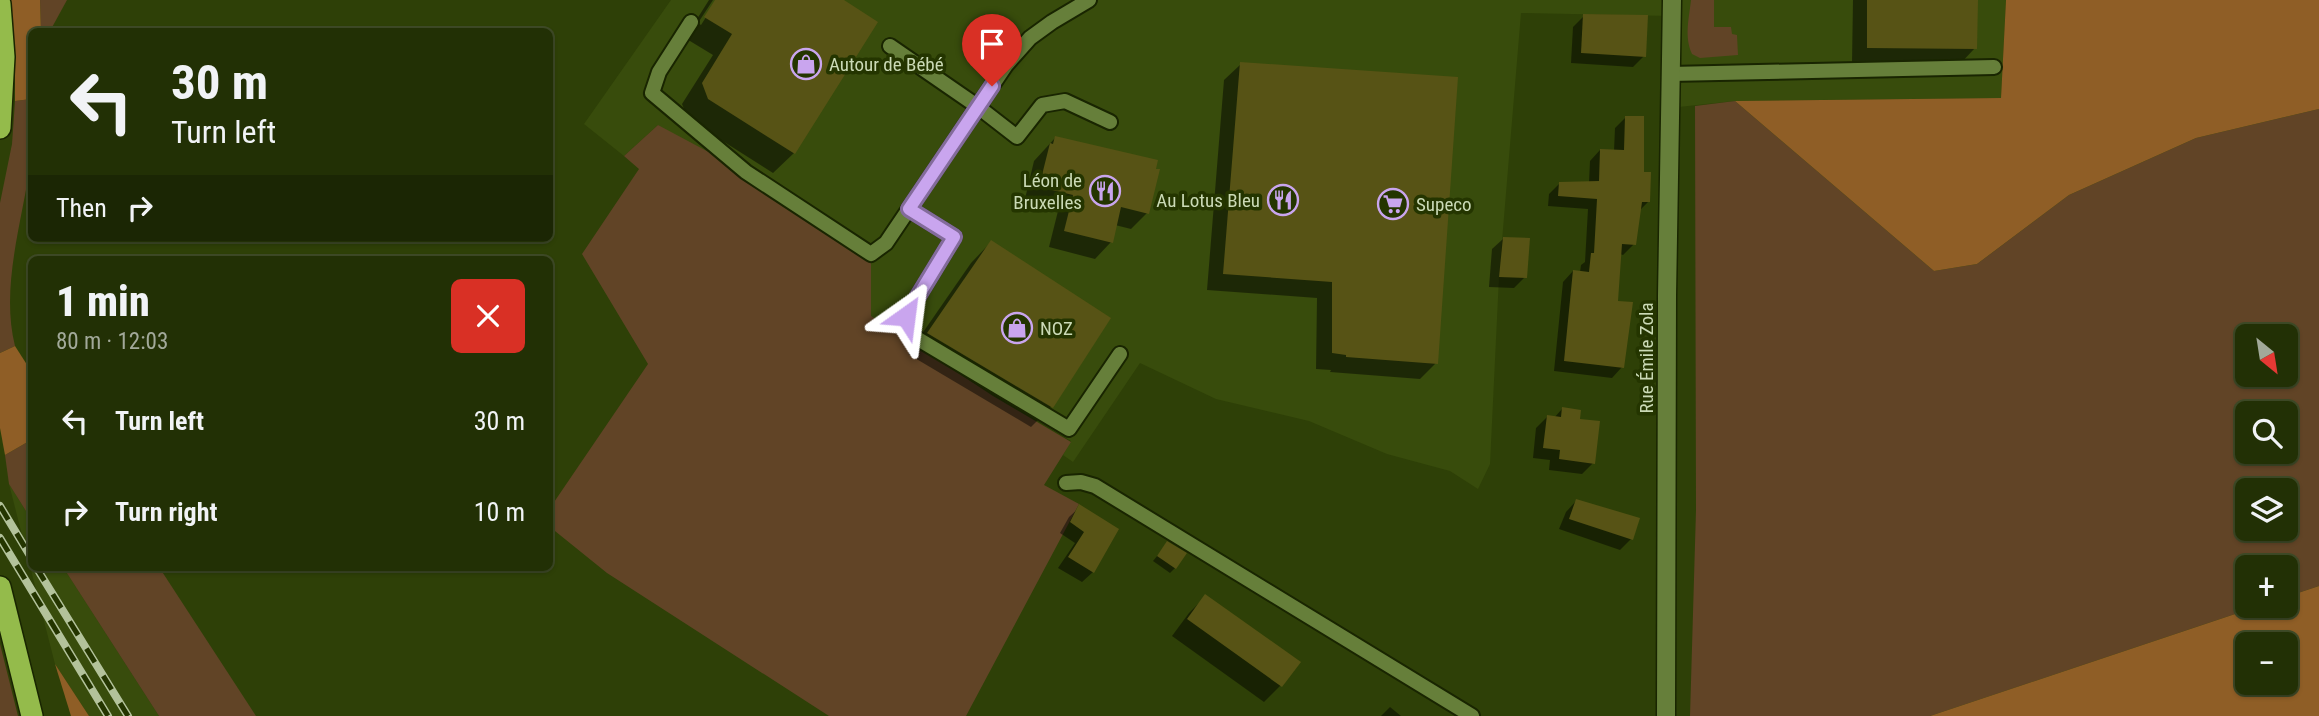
<!DOCTYPE html>
<html lang="en">
<head>
<meta charset="utf-8">
<style>
	:root { --surface:#223005; --page:#2a380f; --text:#f1f3f6; --muted:#a2a99a; --line:#3f4b27 }
	body { margin:0; font-family:"Roboto Condensed",sans-serif; background:var(--page); color:var(--text); height:100vh; display:flex; flex-direction:column; font-size:26px; white-space:nowrap }
	* { box-sizing:border-box; margin:0 }
	p { font-size:23px; color:var(--muted) }
	.icon { flex:none; width:38px; height:38px; fill:none; stroke:currentColor; stroke-width:2; stroke-linecap:round; stroke-linejoin:round }
	.map { position:relative; flex:1; overflow:hidden }
	.sheet { position:absolute; left:28px; top:256px; width:525px; height:315px; display:flex; flex-direction:column; background:var(--surface); border-radius:10px; box-shadow:0 2px 5px #0004,0 0 0 2px var(--line) }
	.sheet>* { flex:none }
	.guide { position:absolute; left:28px; top:28px; width:525px; height:214px; border-radius:10px; box-shadow:0 2px 5px #0004,0 0 0 2px var(--line); background:#223005; color:var(--text); overflow:hidden }
	.needle { width:46px; rotate:150deg }
	.fabs { position:absolute; left:2235px; top:324px; display:grid; gap:14px }
	.fabs a { display:grid; place-items:center; width:63px; height:63px; border-radius:10px; background:var(--surface); box-shadow:0 2px 5px #0004,0 0 0 2px var(--line); font-size:35px }
	.pin { position:absolute; display:grid; place-items:center; width:60px; height:60px; color:#fff; margin:-72px -30px; border-radius:50% 50% 50% 0; rotate:-45deg; box-shadow:0 0 7px #0007 }
	.pin .icon { rotate:45deg }
	.me { position:absolute; width:77px; margin:-38px; rotate:31deg; stroke-linejoin:round; filter:drop-shadow(0 0 5px #0008) }
	.turn { display:flex; align-items:center; gap:24px; height:147px; padding:0 28px; font-size:32px }
	.turn .icon { width:91px; height:91px; stroke-width:2.5 }
	.turn b { display:block; font-size:49px; line-height:60px }
	.then { display:flex; align-items:center; height:66px; padding:0 28px; background:#0003; gap:14px; font-size:26px }
	.round { display:grid; place-items:center; flex:none; width:74px; height:74px; border-radius:10px; background:var(--page) }
	.head { display:flex; align-items:center; justify-content:space-between; height:119px; padding:0 28px }
	h1 { font-size:42px; font-weight:800; line-height:52px }
	ul { padding:0; list-style:none }
	li { display:flex; align-items:center; gap:21px; height:91px; padding:0 28px }
	li div { flex:1 }
	li b { display:block; font-size:26px }
	li em { font-style:normal }
	.map>svg:first-child { display:block }
</style>
</head>
<body>
<div class="map">
<svg width="2319" height="716" viewBox="0 0 2319 716">
	<rect width="100%" height="100%" fill="#2e4007"/>
	<g fill="#384c0c">
		<polygon points="671,0 2006,0 2001,98 1735,101 1669,108 1671,16 1521,13 1499,277 1490,464 1478,489 1450,471 1387,454 1309,421 1216,399 1140,363 1073,462 1063,455 1071,441 869,319 658,125 624,156 584,124"/>
		<polygon points="9,484 31,519 32,567 63,567 159,716 89,716 55,664"/>
	</g>
	<g fill="#614426" fill-rule="evenodd">
		<polygon points="40,0 67,0 50,31 41,31"/>
		<path d="M1691 0H1714V27H1731L1732 34 1737 35 1738 55 1700 58 1692 54C1684 37 1689 18 1691 0Z"/>
		<path d="M31 99C31 119 34 140 31 159 23 220 0 286 15 346L0 353V203L12 144 15 101Z"/>
		<path d="M1735 101 1934 271 1977 264 2069 195 2196 138 2319 109V586L2286 597V567H2247V606H2259L1930 716H1690L1696 510 1695 106ZM2247 336H2286V374H2247ZM2247 413H2286V452H2247ZM2247 490H2286V528H2247Z"/>
		<polygon points="658,125 746,172 871,254 871,316 993,396 1071,442 1044,485 1079,504 966,716 829,716 607,573 550,527 550,508 648,364 582,254 639,169 624,156"/>
		<polygon points="31,440 31,519 9,484 5,455"/>
		<polygon points="63,567 159,567 256,716 159,716"/>
		<polygon points="0,644 18,716 0,716"/>
	</g>
	<g fill="#8f5e26" fill-rule="evenodd">
		<polygon points="9,0 40,0 41,31 32,32 31,99 15,101 15,57"/>
		<polygon points="2006,0 2319,0 2319,109 2196,138 2069,195 1977,264 1934,271 1735,101 2001,98"/>
		<polygon points="15,346 31,371 31,440 5,455 0,428 0,353"/>
		<path d="M2319 586V716H1930L2259 606H2286V597ZM2286 644V682H2247V644Z"/>
		<polygon points="55,664 89,716 71,716"/>
	</g>
	<g fill="#0007">
		<polygon points="709,0 713,0 698,23 701,25 717,0 840,0 794,153 773,173 688,119 682,104 713,55 685,38"/>
		<polygon points="1853,0 1976,0 1975,48 1960,64 1852,62"/>
		<polygon points="1584,16 1644,56 1633,67 1571,63 1573,27"/>
		<polygon points="1241,64 1436,363 1420,379 1330,372 1331,370 1316,369 1317,298 1207,290 1224,80"/>
		<polygon points="1625,118 1648,202 1639,211 1634,244 1623,255 1620,254 1616,303 1622,367 1612,378 1554,371 1563,282 1573,271 1580,272 1581,265 1585,262 1588,209 1548,206 1549,194 1559,184 1589,183 1590,161 1600,150 1614,151 1615,128"/>
		<polygon points="1055,138 1147,213 1131,229 1115,225 1111,242 1095,259 1049,247 1058,211 1024,203 1034,161"/>
		<polygon points="1503,239 1525,277 1514,288 1489,287 1492,249"/>
		<polygon points="991,242 1051,407 1031,427 908,354 971,263"/>
		<polygon points="1562,409 1578,421 1593,463 1582,474 1549,470 1550,460 1533,458 1536,428 1547,417 1554,418"/>
		<polygon points="1576,501 1631,539 1620,550 1559,529 1566,512"/>
		<polygon points="1080,507 1093,572 1082,582 1058,568 1075,543 1060,533 1069,517"/>
		<polygon points="1163,549 1175,568 1170,573 1153,561"/>
		<polygon points="1205,597 1299,662 1280,686 1264,702 1172,636 1189,613"/>
		<polygon points="1390,707 1401,716 1381,716"/>
	</g>
	<g fill="#575315">
		<polygon points="715,0 844,0 878,22 795,154 708,99 702,83 732,34 704,17"/>
		<polygon points="1867,0 1978,0 1977,49 1867,48"/>
		<polygon points="1583,14 1648,15 1646,57 1581,53"/>
		<polygon points="1240,62 1458,77 1438,364 1346,357 1346,355 1332,353 1332,282 1223,274"/>
		<polygon points="1625,116 1644,116 1644,172 1651,172 1650,202 1642,202 1636,245 1622,244 1618,301 1633,302 1624,368 1564,361 1573,270 1589,272 1591,253 1594,253 1597,199 1558,196 1559,182 1599,181 1600,149 1624,150"/>
		<polygon points="1055,136 1158,160 1156,169 1160,169 1149,214 1121,207 1113,243 1064,231 1073,195 1039,187 1050,143 1053,144"/>
		<polygon points="1503,237 1530,238 1527,278 1499,277"/>
		<polygon points="991,240 1111,318 1053,408 927,333"/>
		<polygon points="1562,407 1581,410 1580,419 1600,421 1595,464 1559,459 1560,450 1543,448 1547,415 1561,417"/>
		<polygon points="1576,499 1640,518 1633,540 1569,519"/>
		<polygon points="1079,504 1119,529 1094,573 1068,557 1084,532 1070,522"/>
		<polygon points="1167,541 1187,553 1176,569 1157,556"/>
		<polygon points="1205,594 1301,662 1282,687 1187,619"/>
	</g>
	<g fill="none" stroke-linecap="round" stroke-linejoin="round">
		<g stroke="#192501" stroke-width="18">
			<g id="service">
				<polyline points="691,22 659,72 652,93 746,172 871,254 886,243 1006,65 1030,38 1052,22 1089,0"/>
				<polyline points="890,46 977,106 1017,137 1042,105 1065,101 1110,122"/>
				<polyline points="1670,74 1994,67"/>
				<polyline points="909,209 954,237 906,316 913,336 1069,429 1120,354"/>
				<polyline points="1066,483 1081,482 1095,486 1472,716"/>
			</g>
		</g>
		<g stroke="#192501" stroke-width="21">
			<polyline id="minor" points="1666,716 1667,296 1672,0"/>
		</g>
		<g stroke="#192501" stroke-width="24">
			<g id="motorway">
				<polyline points="0,4 4,57 0,128"/>
				<polyline points="0,587 32,716"/>
			</g>
		</g>
		<use href="#service" stroke="#667f3a" stroke-width="14"/>
		<use href="#minor" stroke="#667f3a" stroke-width="18"/>
		<use href="#motorway" stroke="#94bb4b" stroke-width="21"/>
		<g stroke="#b3c29b" stroke-width="8">
			<g id="rail">
				<polyline points="0,506 32,559"/>
				<polyline points="0,538 108,716"/>
				<polyline points="36,567 128,716"/>
			</g>
		</g>
		<use href="#rail" stroke="#243500" stroke-width="5" stroke-dasharray="16" stroke-linecap="butt"/>
	</g>
	<g fill="none" stroke-linecap="round" stroke-linejoin="round">
		<g stroke="#836b9b" stroke-width="18">
			<polyline id="route" points="906,316 954,237 909,209 992,86"/>
		</g>
		<use href="#route" stroke="#c9a5ee" stroke-width="12"/>
	</g>
	<defs>
		<g id="shop-ring" transform="scale(1.575)"><circle r="9.5" fill="#243500" stroke="#c9a5ee" stroke-width="1.5"/><path d="M-5-2.5h2.3a2.7 3.5 0 0 1 5.4 0H5L5.5 6h-11ZM-1.5-2.5h3a1.5 2.3 0 0 0-3 0Z" fill="#c9a5ee"/></g>
		<g id="restaurant-ring" transform="scale(1.575)"><circle r="9.5" fill="#243500" stroke="#c9a5ee" stroke-width="1.5"/><path d="M-5-6h1v4h1v-4h1v4h1v-4h1v5L-1.5 .5V6h-2V.5L-5-1ZM5-6V6H3V1.5H1.5Q1.5-4 5-6Z" fill="#c9a5ee"/></g>
		<g id="supermarket-ring" transform="scale(1.575)"><circle r="9.5" fill="#243500" stroke="#c9a5ee" stroke-width="1.5"/><path d="M-6-5.5h2.5l.6 2H6L4.5 2H-2.5L-4.4-4H-6ZM-1.5 3.2a1.3 1.3 0 1 0 .1 0ZM3 3.2a1.3 1.3 0 1 0 .1 0Z" fill="#c9a5ee"/></g>
	</defs>
	<g fill-rule="evenodd">
		<use href="#shop-ring" x="806" y="64"/>
		<use href="#restaurant-ring" x="1105" y="191"/>
		<use href="#restaurant-ring" x="1283" y="200"/>
		<use href="#supermarket-ring" x="1393" y="204"/>
		<use href="#shop-ring" x="1017" y="328"/>
	</g>
	<g text-anchor="middle" dominant-baseline="central" stroke-width="7" stroke-linejoin="round" paint-order="stroke">
		<g font-size="19" fill="#cbdab6" stroke="#243500" text-anchor="start">
			<text x="829" y="64">Autour de Bébé</text>
			<text x="1082" y="180" text-anchor="end">Léon de<tspan x="1082" dy="22">Bruxelles</tspan></text>
			<text x="1260" y="200" text-anchor="end">Au Lotus Bleu</text>
			<text x="1416" y="204">Supeco</text>
			<text x="1040" y="328">NOZ</text>
		</g>
		<g font-size="19" fill="#cbdab6" stroke="#243500">
			<text transform="translate(1646 358) rotate(-90)">Rue Émile Zola</text>
		</g>
	</g>
</svg>
<div class="fabs">
<a><svg class="needle" viewBox="-14 -14 28 28"><path d="M0-13l5 13h-10z" fill="#e53935"/><path d="M0 13l5-13h-10z" fill="#a2a99a"/></svg></a>
<a><svg class="icon" aria-label="search" viewBox="0 0 24 24"><circle cx="10" cy="10" r="6"/><path d="M15 15l6 6"/></svg></a>
<a><svg class="icon" aria-label="layers" viewBox="0 0 24 24"><path d="M12 4l9 5-9 5-9-5zM3 14l9 5 9-5"/></svg></a>
<a>+</a>
<a>−</a>
</div>
<div class="pin" style="left:992px;top:86px;background:#d93025"><svg class="icon" aria-label="arrive" viewBox="0 0 24 24"><path d="M6 21V4h12l-3 4 3 4H6"/></svg></div>
<svg class="me" style="left:906px;top:316px" viewBox="-20 -20 40 40"><path d="M0-17L14 15 0 8-14 15z" fill="#c9a5ee" stroke="#fff" stroke-width="4"/></svg>
<div class="guide">
<div class="turn"><svg class="icon" aria-label="left" viewBox="0 0 24 24"><path d="M17 20v-9H6M10 6l-5 5 5 5"/></svg><div><b>30 m</b>Turn left</div></div>
<div class="then">Then<svg class="icon" aria-label="right" viewBox="0 0 24 24"><path d="M7 20v-9h11M14 6l5 5-5 5"/></svg></div>
</div>
<section class="sheet">
<div class="head"><div><h1>1 min</h1><p>80 m · 12:03</p></div><a class="round" style="background:#d93025;color:#fff"><svg class="icon" aria-label="close" viewBox="0 0 24 24"><path d="M6 6l12 12M18 6L6 18"/></svg></a></div>
<ul>
<li><svg class="icon" aria-label="left" viewBox="0 0 24 24"><path d="M17 20v-9H6M10 6l-5 5 5 5"/></svg><div><b>Turn left</b></div><em>30 m</em></li>
<li><svg class="icon" aria-label="right" viewBox="0 0 24 24"><path d="M7 20v-9h11M14 6l5 5-5 5"/></svg><div><b>Turn right</b></div><em>10 m</em></li>
</ul>
</section>
</div>
</body>
</html>
